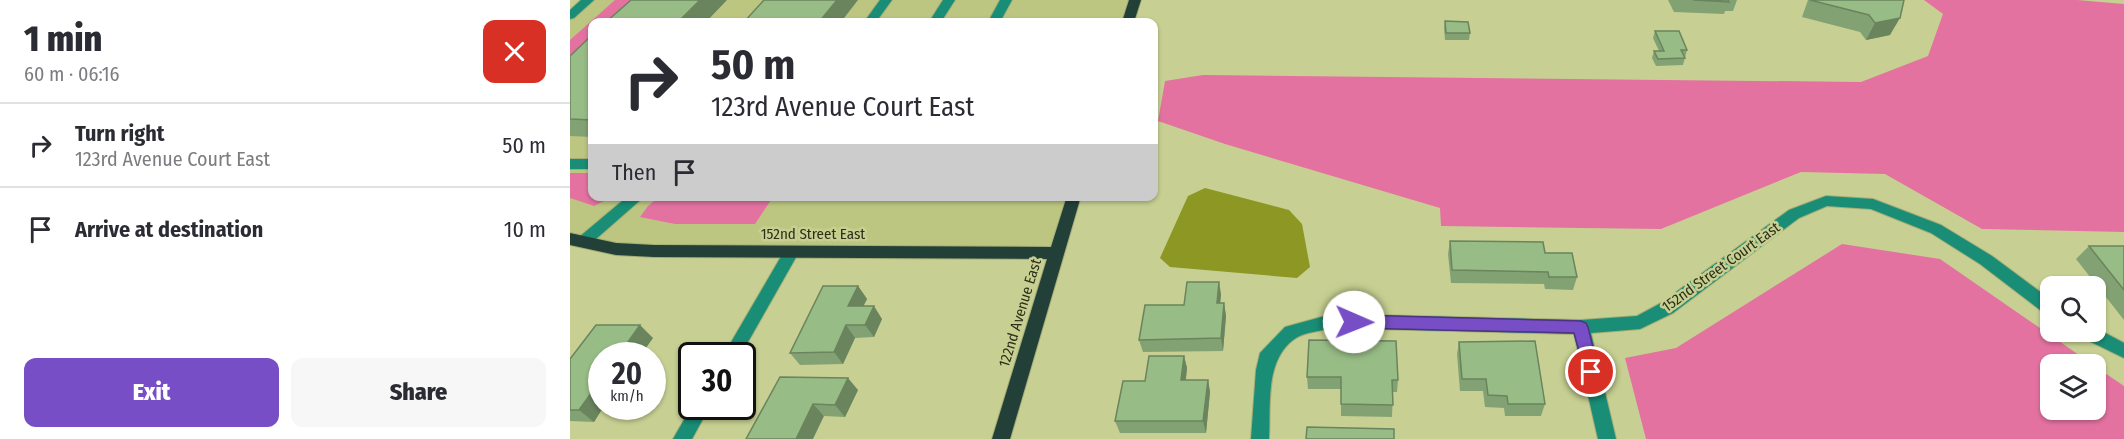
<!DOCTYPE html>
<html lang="en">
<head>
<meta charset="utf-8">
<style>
	:root { --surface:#fff; --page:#f7f7f7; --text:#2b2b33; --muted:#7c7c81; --line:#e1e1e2; --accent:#774ec6 }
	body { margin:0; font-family:"Fira Sans Condensed",sans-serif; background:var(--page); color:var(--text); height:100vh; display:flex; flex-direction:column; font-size:22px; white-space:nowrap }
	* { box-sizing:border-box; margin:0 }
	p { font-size:20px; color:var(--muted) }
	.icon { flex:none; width:33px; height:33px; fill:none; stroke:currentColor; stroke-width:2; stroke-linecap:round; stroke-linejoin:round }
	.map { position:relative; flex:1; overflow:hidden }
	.side { display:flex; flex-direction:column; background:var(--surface); width:570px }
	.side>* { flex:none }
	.hud { position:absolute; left:18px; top:18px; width:570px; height:183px; border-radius:12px; box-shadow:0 2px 4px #0004; background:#fff; color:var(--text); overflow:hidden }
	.fabs { position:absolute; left:1470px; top:276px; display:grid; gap:12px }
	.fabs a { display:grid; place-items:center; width:66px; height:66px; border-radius:12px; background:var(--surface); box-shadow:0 2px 4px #0004; font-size:30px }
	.speed { position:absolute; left:18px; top:342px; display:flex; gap:12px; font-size:30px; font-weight:700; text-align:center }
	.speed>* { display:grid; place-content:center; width:78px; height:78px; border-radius:50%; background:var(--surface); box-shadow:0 2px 4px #0004; line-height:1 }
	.speed small { font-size:15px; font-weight:400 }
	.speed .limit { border:3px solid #111; border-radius:9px; background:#fff; color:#111 }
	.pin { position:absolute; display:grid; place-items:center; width:51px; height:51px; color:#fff; margin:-26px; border:3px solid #fff; border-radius:50%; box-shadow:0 2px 6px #0007 }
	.me { position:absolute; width:66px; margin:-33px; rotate:91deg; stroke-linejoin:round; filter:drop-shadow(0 0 4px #0008) }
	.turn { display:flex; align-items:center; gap:21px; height:126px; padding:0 24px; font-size:27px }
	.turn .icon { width:78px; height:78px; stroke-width:2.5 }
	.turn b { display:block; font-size:42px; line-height:51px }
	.then { display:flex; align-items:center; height:57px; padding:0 24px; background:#0003; gap:12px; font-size:22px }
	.round { display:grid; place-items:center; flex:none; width:63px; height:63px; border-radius:12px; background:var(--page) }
	.headline { display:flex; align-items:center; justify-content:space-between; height:102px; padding:0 24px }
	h1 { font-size:36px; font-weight:800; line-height:45px }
	.primary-button { display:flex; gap:12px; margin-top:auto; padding:12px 24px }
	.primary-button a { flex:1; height:69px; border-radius:12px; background:var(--accent); color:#fff; font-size:24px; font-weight:800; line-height:69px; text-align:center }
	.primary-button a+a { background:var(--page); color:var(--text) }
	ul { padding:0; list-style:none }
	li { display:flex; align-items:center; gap:18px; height:84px; padding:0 24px; border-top:2px solid var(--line) }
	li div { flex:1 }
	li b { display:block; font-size:22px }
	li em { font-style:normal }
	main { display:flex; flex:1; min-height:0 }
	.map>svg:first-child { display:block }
</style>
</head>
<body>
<main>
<section class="side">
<div class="headline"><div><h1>1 min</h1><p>60 m · 06:16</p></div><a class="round" style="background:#d93025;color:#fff"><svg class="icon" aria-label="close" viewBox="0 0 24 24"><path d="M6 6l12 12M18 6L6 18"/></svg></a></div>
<ul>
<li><svg class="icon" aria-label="right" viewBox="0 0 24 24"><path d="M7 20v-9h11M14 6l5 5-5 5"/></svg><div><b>Turn right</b><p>123rd Avenue Court East</p></div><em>50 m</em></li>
<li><svg class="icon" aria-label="arrive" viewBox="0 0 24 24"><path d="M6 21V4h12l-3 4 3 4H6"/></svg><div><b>Arrive at destination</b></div><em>10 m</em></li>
</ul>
<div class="primary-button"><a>Exit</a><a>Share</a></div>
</section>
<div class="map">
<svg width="1554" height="439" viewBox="0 0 1554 439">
	<rect width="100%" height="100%" fill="#c7d092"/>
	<polygon fill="#bcc680" points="18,0 567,0 560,22 22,22 22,196 504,197 486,253 84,251 0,239 0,16"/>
	<g fill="#e372a1">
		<polygon points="45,0 88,0 65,22 22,22 22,63 0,84 0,40"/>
		<polygon points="1354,0 1507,0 1554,4 1554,232 1412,229 1315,174 1231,172 1091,229 871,226 870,208 655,144 588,121 595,81 633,75 1291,82 1358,56 1373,14"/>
		<polygon points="0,173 22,173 22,196 42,197 24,206 0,198"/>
		<polygon points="89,197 89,196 203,197 185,224 105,224 70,217 78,206"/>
		<polygon points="1272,244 1370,259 1522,364 1480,364 1480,410 1526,410 1526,367 1554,386 1554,439 1076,439 1055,358 1106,348"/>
	</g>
	<polygon fill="#8c9724" points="635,188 719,210 732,224 740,267 727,278 600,267 590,258 618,196"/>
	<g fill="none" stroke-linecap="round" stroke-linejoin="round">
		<g stroke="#a5ad77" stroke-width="2">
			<g id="minor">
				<polygon points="11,0 24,0 4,18 0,19 0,10"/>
				<polygon points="310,0 322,0 306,22 294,22"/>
				<polygon points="373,0 385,0 371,22 359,22"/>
				<polygon points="430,0 442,0 430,22 418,22"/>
				<rect x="0" y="159" width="22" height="10"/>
				<polygon points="58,196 75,196 18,246 8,246 5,242 8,238"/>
				<path d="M1256 196 1303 199 1371 225 1422 256 1480 299V314L1474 313 1410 264 1361 233 1301 209 1257 206 1229 218 1103 313 1070 329 1021 333 1046 439H1028L1004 334 762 328C751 331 735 332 726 338 694 359 701 406 699 439H681L686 370 690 353 715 327 762 314 1011 320 1067 316 1091 303 1219 210Z"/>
				<polygon points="221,246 226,248 229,252 170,356 153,356 216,248"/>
				<polygon points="1526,328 1554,343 1554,358 1511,337 1509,332 1526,332"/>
				<polygon points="122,406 140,406 122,439 103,439"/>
			</g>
		</g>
		<g stroke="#a5ad77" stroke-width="2">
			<g id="major">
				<polygon points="559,0 571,0 564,22 552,22"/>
				<polygon points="497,196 511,196 440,439 422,439 477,259 84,257 46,255 0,245 0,233 46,243 84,245 481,247"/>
			</g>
		</g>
		<use href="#minor" fill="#198d76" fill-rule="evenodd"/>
		<use href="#major" fill="#224038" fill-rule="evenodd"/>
	</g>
	<g fill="#83a273">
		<polygon points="1098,0 1167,0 1163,11 1155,11 1154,14 1104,12"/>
		<polygon points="1238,0 1334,0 1320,35 1296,40 1290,32 1232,17"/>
		<polygon points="875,21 900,33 899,40 875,40 874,28"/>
		<polygon points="1085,31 1117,50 1113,65 1086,66 1082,58 1084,51 1089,51 1083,38"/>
		<polygon points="22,35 22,137 0,136 0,56"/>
		<polygon points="880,241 975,253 1007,277 1003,290 975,289 974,284 881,283 878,254"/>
		<polygon points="1519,246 1554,246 1554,320 1506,259"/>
		<polygon points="288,286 297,299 293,306 312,319 304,337 285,338 273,364 230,365 220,353"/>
		<polygon points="651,294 650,303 654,303 656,316 653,351 573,352 569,340 614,305"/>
		<polygon points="83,338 32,406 34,406 24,422 0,421 0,359"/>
		<polygon points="739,340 828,380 827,392 823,392 822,417 771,416 771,389 738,389 737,377"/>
		<polygon points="889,342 975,404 971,416 935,416 934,408 915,407 913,391 890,391 887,354"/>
		<polygon points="614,356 617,368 616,380 638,380 640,392 636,433 550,433 545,421"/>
		<polygon points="210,377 288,390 275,417 254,416"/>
	</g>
	<g fill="#6a845e">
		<polygon points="130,0 157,0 136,22 108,22"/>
		<polygon points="267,0 288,0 271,22 249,22"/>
		<polygon points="1330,18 1320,35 1296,40 1305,23"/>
		<polygon points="649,282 651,294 649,316 647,303"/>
		<polygon points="288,286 297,299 287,319 278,306"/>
		<polygon points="654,303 656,316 653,351 651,338"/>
		<polygon points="304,306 312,319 304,337 295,325"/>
		<polygon points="70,325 83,338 70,356 48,356"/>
		<polygon points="276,325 285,338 273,364 264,352"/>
		<polygon points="614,356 617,368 614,392 611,380"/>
		<polygon points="32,378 32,406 34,406 24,422 9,410"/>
		<polygon points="278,378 288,390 275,417 265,405"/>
		<polygon points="638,380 640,392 636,433 633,421"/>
		<polygon points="243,404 254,416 243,439 226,439"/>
	</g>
	<g fill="#98bc86" stroke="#6a845e" stroke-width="1.5">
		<polygon points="61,0 130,0 108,22 36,22"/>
		<polygon points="194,0 267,0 249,22 174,22"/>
		<polygon points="1123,0 1158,0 1159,2"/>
		<polygon points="1240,0 1334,0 1330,18 1305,23 1299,15"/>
		<polygon points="875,21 898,22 900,33 876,33"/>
		<polygon points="1085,31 1109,31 1117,50 1111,50 1115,58 1088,59 1084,51 1094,51"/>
		<polygon points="22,35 22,120 0,119 0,56"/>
		<polygon points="880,241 973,242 975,253 1002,253 1007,277 979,277 978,272 882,270"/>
		<polygon points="1519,246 1554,246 1554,290"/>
		<polygon points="617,282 649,282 647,303 654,303 651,338 569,340 575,305 614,305"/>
		<polygon points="253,286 288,286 278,306 304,306 295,325 276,325 264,352 220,353"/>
		<polygon points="26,325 70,325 48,356 32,356 32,378 9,410 0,410 0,359"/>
		<polygon points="739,340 826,341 828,380 822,380 823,405 771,404 771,377 737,377"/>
		<polygon points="965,341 975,404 938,404 937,396 918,395 916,379 892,379 889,342"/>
		<polygon points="579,356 614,356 611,380 638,380 633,421 545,421 553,381 575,381"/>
		<polygon points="210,377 278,378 265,405 243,404 226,439 176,439"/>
		<polygon points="737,427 824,429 824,439 736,439"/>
	</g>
	<polygon fill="#774ec6" stroke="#4d3381" stroke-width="1.5" points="784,315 1011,321 1016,323 1018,327 1029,372 1027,377 1021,379 1016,377 1004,333 784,328 779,326 777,322 779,317"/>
	<g text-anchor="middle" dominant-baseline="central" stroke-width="5" stroke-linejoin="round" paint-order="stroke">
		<g font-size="15" fill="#2d3017" stroke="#c7d092">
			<text x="243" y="234">152nd Street East</text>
			<text transform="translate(1151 267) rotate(-36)">152nd Street Court East</text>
			<text transform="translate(450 313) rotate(-73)">122nd Avenue East</text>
		</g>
	</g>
</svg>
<div class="fabs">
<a><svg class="icon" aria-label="search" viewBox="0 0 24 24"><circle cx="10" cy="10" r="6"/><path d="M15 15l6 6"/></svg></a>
<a><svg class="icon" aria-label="layers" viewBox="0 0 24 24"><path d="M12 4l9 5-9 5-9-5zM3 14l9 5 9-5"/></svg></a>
</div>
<div class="speed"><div>20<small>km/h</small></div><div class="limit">30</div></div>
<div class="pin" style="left:1021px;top:372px;background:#d93025"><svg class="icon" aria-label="arrive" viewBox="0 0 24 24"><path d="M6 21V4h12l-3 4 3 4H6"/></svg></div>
<svg class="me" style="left:784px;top:322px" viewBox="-20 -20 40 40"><circle r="19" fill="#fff"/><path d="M0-13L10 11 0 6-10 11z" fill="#774ec6"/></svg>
<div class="hud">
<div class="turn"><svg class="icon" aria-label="right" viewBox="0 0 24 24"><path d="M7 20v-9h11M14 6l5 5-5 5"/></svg><div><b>50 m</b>123rd Avenue Court East</div></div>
<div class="then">Then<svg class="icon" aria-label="arrive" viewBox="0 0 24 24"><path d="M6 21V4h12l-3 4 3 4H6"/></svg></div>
</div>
</div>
</main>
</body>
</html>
